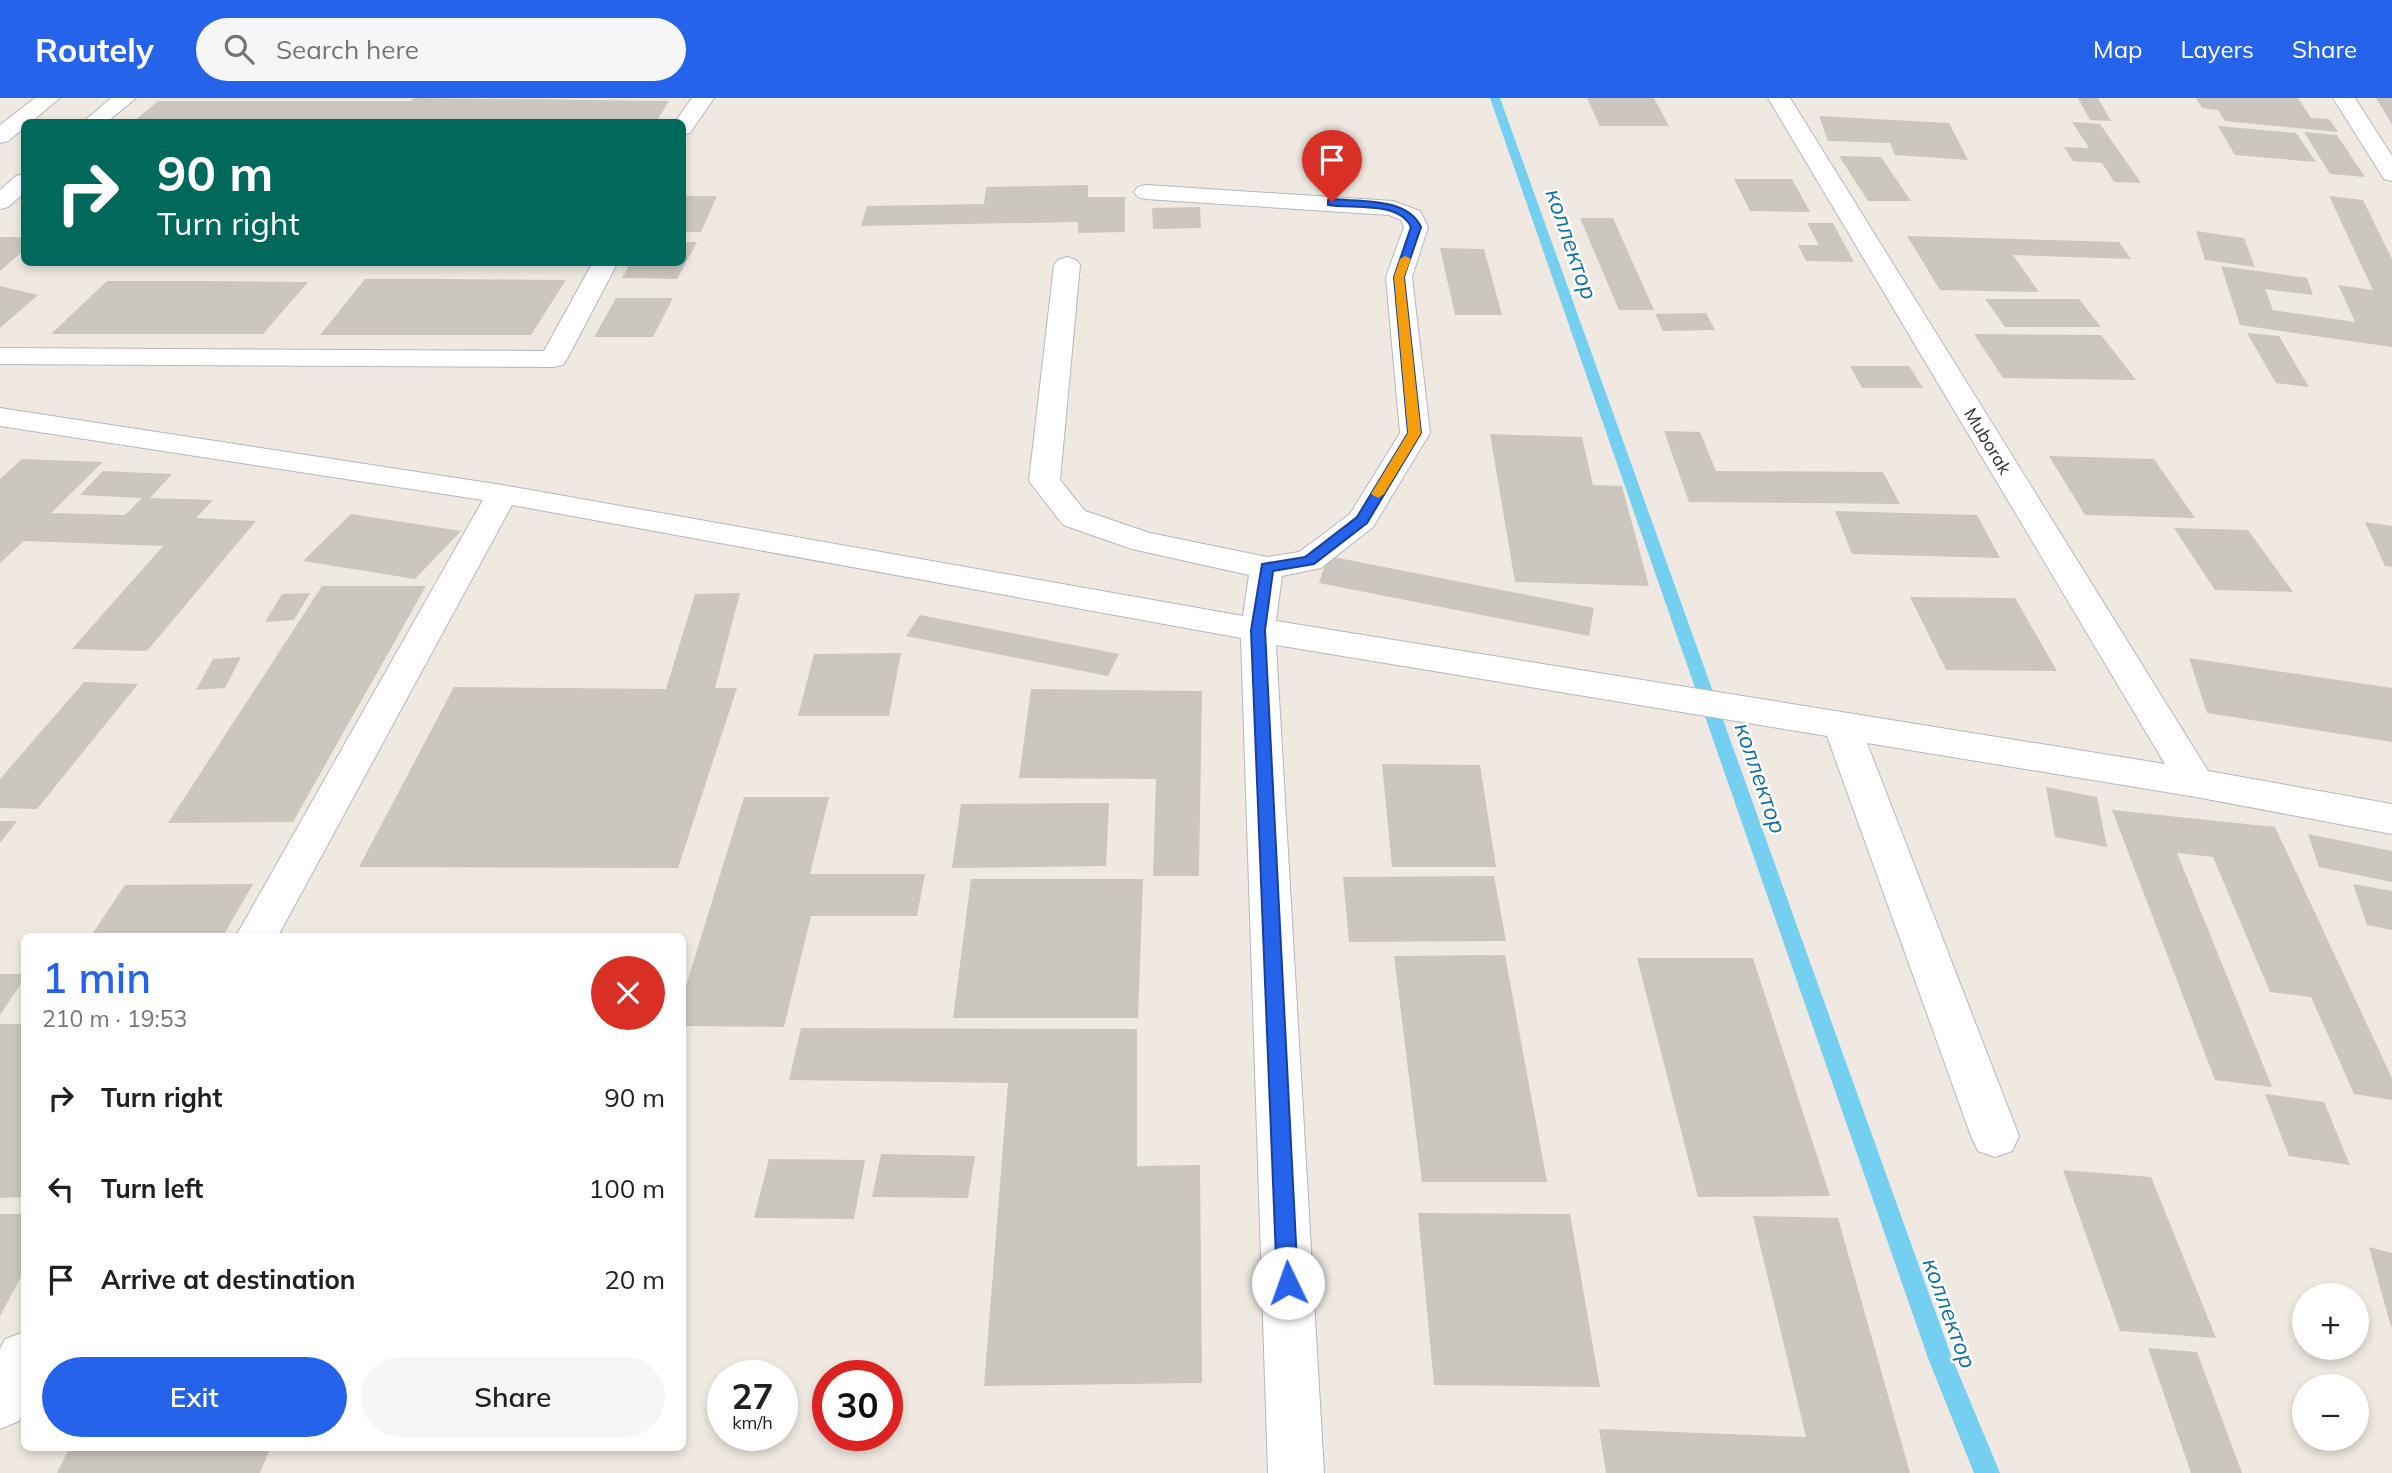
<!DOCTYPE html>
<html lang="en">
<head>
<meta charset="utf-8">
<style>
	:root { --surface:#fff; --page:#f6f6f6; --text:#202124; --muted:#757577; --accent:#2563eb }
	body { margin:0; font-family:Mulish,sans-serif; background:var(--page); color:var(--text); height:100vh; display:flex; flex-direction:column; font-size:26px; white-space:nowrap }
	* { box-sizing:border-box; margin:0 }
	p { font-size:23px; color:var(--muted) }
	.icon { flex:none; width:38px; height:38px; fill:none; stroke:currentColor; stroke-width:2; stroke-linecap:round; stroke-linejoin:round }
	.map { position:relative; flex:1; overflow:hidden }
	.details { position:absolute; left:21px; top:835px; width:665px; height:518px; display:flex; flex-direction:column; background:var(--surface); border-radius:10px; box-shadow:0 4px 10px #0003 }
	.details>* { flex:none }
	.hud { position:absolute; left:21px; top:21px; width:665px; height:147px; border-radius:10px; box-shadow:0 4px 10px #0003; background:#00695c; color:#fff; overflow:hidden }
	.tools { position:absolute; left:2292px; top:1185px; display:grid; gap:14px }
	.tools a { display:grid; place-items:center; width:77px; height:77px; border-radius:50%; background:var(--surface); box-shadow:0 4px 10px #0003; font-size:35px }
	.speed { position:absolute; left:707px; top:1262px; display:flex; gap:14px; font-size:35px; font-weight:700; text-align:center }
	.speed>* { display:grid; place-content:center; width:91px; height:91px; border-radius:50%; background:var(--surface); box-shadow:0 4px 10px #0003; line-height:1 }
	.speed small { font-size:18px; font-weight:400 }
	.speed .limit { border:10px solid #d22; background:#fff; color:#111 }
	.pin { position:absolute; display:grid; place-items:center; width:60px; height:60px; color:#fff; margin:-72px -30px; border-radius:50% 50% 50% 0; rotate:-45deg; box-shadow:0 0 7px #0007 }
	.pin .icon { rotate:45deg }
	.me { position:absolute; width:77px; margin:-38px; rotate:357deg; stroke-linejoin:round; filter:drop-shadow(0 0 5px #0008) }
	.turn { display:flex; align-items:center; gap:24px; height:147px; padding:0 21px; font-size:32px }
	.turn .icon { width:91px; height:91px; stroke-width:2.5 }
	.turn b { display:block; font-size:49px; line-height:60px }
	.round { display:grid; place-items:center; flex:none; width:74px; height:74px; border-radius:37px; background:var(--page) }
	.head { display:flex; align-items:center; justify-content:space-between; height:119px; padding:0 21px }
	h1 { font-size:42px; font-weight:600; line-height:52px; color:var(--accent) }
	.button { display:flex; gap:14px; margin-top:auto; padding:14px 21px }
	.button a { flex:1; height:80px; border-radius:42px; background:var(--accent); color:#fff; font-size:28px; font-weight:600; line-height:80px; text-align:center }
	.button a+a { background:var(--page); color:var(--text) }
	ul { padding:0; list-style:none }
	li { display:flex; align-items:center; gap:21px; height:91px; padding:0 21px }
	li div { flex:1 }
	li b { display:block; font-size:26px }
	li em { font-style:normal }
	header { display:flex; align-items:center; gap:42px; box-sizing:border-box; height:98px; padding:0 35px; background:var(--accent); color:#fff }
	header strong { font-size:33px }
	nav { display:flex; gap:38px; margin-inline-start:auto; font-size:24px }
	.search { width:490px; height:63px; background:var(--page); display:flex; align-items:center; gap:18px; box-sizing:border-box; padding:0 24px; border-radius:38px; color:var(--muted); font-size:26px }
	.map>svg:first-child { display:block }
</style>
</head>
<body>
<header>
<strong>Routely</strong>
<div class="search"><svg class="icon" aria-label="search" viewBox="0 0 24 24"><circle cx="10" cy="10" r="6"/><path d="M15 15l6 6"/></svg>Search here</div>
<nav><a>Map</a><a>Layers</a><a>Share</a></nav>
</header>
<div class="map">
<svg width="2392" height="1375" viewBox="0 0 2392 1375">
	<rect width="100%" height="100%" fill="#efe9e1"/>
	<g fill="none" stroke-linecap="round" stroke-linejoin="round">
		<polygon fill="#75cff0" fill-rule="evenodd" points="1490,0 1500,0 1952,1260 2000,1375 1974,1375 1928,1260"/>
	</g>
	<g fill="#cbc7bf">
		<polygon points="414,0 669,3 656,24 133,24 158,3 411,3"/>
		<polygon points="1587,0 1654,0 1669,28 1600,28"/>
		<polygon points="2078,0 2098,0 2111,23 2090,22"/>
		<polygon points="2196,0 2298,0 2311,20 2329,21 2338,34 2225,23 2218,12 2202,10"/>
		<polygon points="2376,0 2392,0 2392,27 2387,18"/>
		<polygon points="1819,18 1949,25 1968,62 1895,57 1890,45 1828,43"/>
		<polygon points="2072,24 2100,26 2141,85 2114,84 2102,65 2073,63 2064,49 2089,50"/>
		<polygon points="2218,28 2296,35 2316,64 2235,57"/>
		<polygon points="2304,34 2337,37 2365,79 2330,76"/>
		<polygon points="1839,58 1881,59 1911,103 1868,103"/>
		<polygon points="1734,81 1792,81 1810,114 1750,113"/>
		<polygon points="1088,87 1088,99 1125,99 1125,134 1078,135 1078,124 861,128 867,108 984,106 986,89"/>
		<polygon points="682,98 717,98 701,134 682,134"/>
		<polygon points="2329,98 2363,102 2392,161 2392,249 2240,227 2221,168 2307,180 2313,197 2265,191 2273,212 2355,224 2338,187 2373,192"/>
		<polygon points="1200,109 1201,130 1153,131 1152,110"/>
		<polygon points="1580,120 1613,120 1654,212 1619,212"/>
		<polygon points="1807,125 1833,125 1854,164 1806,163 1798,147 1819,147"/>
		<polygon points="2196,133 2244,140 2255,169 2205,162"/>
		<polygon points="1907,138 2119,144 2131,161 2013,157 2039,194 1940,192"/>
		<polygon points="0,139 24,139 24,152 0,173"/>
		<polygon points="682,144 697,144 677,181 622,180 631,164 682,164"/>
		<polygon points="1440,150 1484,151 1502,217 1455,217"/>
		<polygon points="365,181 440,181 566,182 531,237 320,237"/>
		<polygon points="107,183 201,183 308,184 263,236 51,236"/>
		<polygon points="0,188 38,197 0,230"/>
		<polygon points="616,200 673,200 653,239 594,239"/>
		<polygon points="1985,201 2079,201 2101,229 2005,229"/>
		<polygon points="1706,215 1715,232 1663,233 1655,216"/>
		<polygon points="2247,235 2279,238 2309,289 2276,285"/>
		<polygon points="1974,236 2101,237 2136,282 2003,280"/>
		<polygon points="1850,268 1909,268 1923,290 1862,290"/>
		<polygon points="1664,333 1700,334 1716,373 1883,374 1900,406 1689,404"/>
		<polygon points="1490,336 1582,339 1593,387 1622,388 1649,488 1515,484"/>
		<polygon points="2049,358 2154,361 2195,420 2085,417"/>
		<polygon points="22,361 103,364 51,415 125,417 142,400 80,397 103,373 172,376 150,400 213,402 196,420 256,423 147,553 72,551 163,448 24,443 0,465 0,381"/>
		<polygon points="1835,413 1977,417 2000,460 1852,456"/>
		<polygon points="351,416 461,433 415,481 303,463"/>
		<polygon points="2365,424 2392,428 2392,469 2385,468"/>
		<polygon points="2174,430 2248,432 2293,494 2215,492"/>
		<polygon points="1328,458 1594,510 1589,538 1319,485"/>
		<polygon points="322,488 426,488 293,724 168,725"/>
		<polygon points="310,495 294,522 265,524 282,496"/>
		<polygon points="740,495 715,590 737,590 678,770 359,769 454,589 666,591 695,496"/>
		<polygon points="1910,499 2015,500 2057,573 1946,572"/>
		<polygon points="920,517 1119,556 1108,578 906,538"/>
		<polygon points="901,555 889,618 798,618 814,556"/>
		<polygon points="241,559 225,590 196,592 213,561"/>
		<polygon points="2189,560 2392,590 2392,644 2207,615"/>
		<polygon points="84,584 138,586 37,711 0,710 0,681"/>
		<polygon points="1031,591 1202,593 1199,778 1153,778 1156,681 1019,680"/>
		<polygon points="1382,666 1480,667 1496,769 1392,769"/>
		<polygon points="2046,689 2097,699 2107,749 2055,739"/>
		<polygon points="744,699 829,699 810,776 925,776 917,818 811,818 784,929 682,928 682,901"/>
		<polygon points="1109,705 1106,768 952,770 961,706"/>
		<polygon points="2112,712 2275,729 2392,980 2392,1002 2354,996 2311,899 2270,894 2213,759 2177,755 2272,989 2215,982"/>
		<polygon points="0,723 17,723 0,745"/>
		<polygon points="2308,736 2392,753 2392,784 2319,769"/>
		<polygon points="1494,778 1506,843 1349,844 1343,779"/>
		<polygon points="971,781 1143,781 1138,920 953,920"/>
		<polygon points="253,786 223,838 91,838 125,787"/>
		<polygon points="2353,786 2392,793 2392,832 2367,827"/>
		<polygon points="1505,857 1547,1084 1422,1084 1394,858"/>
		<polygon points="1637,860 1753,860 1830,1098 1698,1099"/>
		<polygon points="0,876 24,876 24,881 0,917"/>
		<polygon points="0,926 24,926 24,1099 0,1100"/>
		<polygon points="801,930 1137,931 1137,1068 1200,1067 1202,1285 984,1288 1008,985 789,982"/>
		<polygon points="2265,996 2324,1004 2350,1067 2289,1058"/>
		<polygon points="881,1056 975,1058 968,1100 872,1099"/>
		<polygon points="769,1061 865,1062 854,1121 754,1120"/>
		<polygon points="2063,1072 2151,1079 2216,1240 2120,1233"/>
		<polygon points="1418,1115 1570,1116 1600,1289 1434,1287"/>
		<polygon points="0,1116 24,1116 24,1173 0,1218"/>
		<polygon points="1753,1118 1838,1120 1910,1375 1606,1375 1599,1331 1806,1339"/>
		<polygon points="2369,1149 2392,1155 2392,1229 2391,1229"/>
		<polygon points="2148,1250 2197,1254 2242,1375 2191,1375"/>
		<polygon points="70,1349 271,1349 260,1375 57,1375"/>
	</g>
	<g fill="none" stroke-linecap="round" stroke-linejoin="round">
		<g stroke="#b4b7c1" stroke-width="2">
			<g id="minor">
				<polygon points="35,0 60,0 31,24 24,24 24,30 8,43 0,45 0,27"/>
				<polygon points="111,0 136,0 107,24 83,24"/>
				<polygon points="692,0 714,0 690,35 682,37 682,24 675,24"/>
				<polygon points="1768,0 1790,0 2208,673 2392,706 2392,736 2196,699 1867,645 2019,1038 2012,1053 1995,1059 1978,1053 1971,1038 1827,638 1276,547 1324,1375 1268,1375 1241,540 512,407 278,838 236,838 483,402 0,328 0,310 502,387 1243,518 1249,477 1132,451 1063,427 1029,383 1054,167 1058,162 1067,159 1076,162 1080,167 1060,382 1085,413 1150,435 1267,459 1299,454 1350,416 1400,335 1386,179 1404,129 1401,122 1389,117 1146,101 1138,99 1134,94 1138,89 1146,87 1393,103 1420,113 1428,129 1412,179 1430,335 1373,429 1321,470 1282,478 1276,523 2165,666"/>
				<polygon points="2333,0 2355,0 2392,58 2392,83 2384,81"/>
				<polygon points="24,76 24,95 8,109 0,111 0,92 16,78"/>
				<polygon points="593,164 618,164 567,261 563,267 553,269 0,266 0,250 544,253"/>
				<polygon points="24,1234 24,1313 19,1323 0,1331 0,1251 5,1241"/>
			</g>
		</g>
		<use href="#minor" fill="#fff" fill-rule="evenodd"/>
	</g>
	<path fill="#2563eb" stroke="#184099" stroke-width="2" d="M1332 101C1361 104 1407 99 1421 129L1404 179 1421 335 1367 425 1314 466 1273 473 1265 532 1298 1185 1295 1192 1288 1195 1280 1192 1277 1185 1251 532 1262 466 1305 459 1357 419 1408 335 1394 179 1411 129C1399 103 1353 111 1328 107V102Z"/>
	<polygon fill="#f59e0b" points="1405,158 1411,161 1404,179 1421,335 1384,396 1378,400 1371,396 1408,335 1394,179 1400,161"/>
	<g text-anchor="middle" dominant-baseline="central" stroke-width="5" stroke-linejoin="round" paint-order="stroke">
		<g font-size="18" fill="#2e2e2e" stroke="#fff">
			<text transform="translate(1988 343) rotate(59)">Muborak</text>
		</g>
		<g font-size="23" font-style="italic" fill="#0d6fa3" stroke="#fff">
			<text transform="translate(1572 146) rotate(71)">коллектор</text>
			<text transform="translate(1761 680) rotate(71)">коллектор</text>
			<text transform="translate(1950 1215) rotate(70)">коллектор</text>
		</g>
	</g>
</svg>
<div class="tools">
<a>+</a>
<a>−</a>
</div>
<div class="speed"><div>27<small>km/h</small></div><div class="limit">30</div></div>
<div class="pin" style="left:1332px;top:104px;background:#d93025"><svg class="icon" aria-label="arrive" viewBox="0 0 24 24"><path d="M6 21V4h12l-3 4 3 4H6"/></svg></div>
<svg class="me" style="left:1288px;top:1185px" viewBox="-20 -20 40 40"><circle r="19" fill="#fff"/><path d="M0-13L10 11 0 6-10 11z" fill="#2563eb"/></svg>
<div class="hud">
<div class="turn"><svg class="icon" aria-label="right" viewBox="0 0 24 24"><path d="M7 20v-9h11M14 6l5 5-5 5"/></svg><div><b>90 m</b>Turn right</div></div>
</div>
<section class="details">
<div class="head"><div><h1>1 min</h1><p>210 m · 19:53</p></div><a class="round" style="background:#d93025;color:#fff"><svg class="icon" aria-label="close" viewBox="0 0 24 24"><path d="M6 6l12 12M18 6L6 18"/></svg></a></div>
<ul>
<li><svg class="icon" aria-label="right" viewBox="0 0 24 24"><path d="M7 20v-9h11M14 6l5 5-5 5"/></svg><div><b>Turn right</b></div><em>90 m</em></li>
<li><svg class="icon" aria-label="left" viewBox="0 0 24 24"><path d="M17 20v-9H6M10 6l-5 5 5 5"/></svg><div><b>Turn left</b></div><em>100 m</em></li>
<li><svg class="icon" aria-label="arrive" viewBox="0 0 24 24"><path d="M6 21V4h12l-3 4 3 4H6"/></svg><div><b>Arrive at destination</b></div><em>20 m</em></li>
</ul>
<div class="button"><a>Exit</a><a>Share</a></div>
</section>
</div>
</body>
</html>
